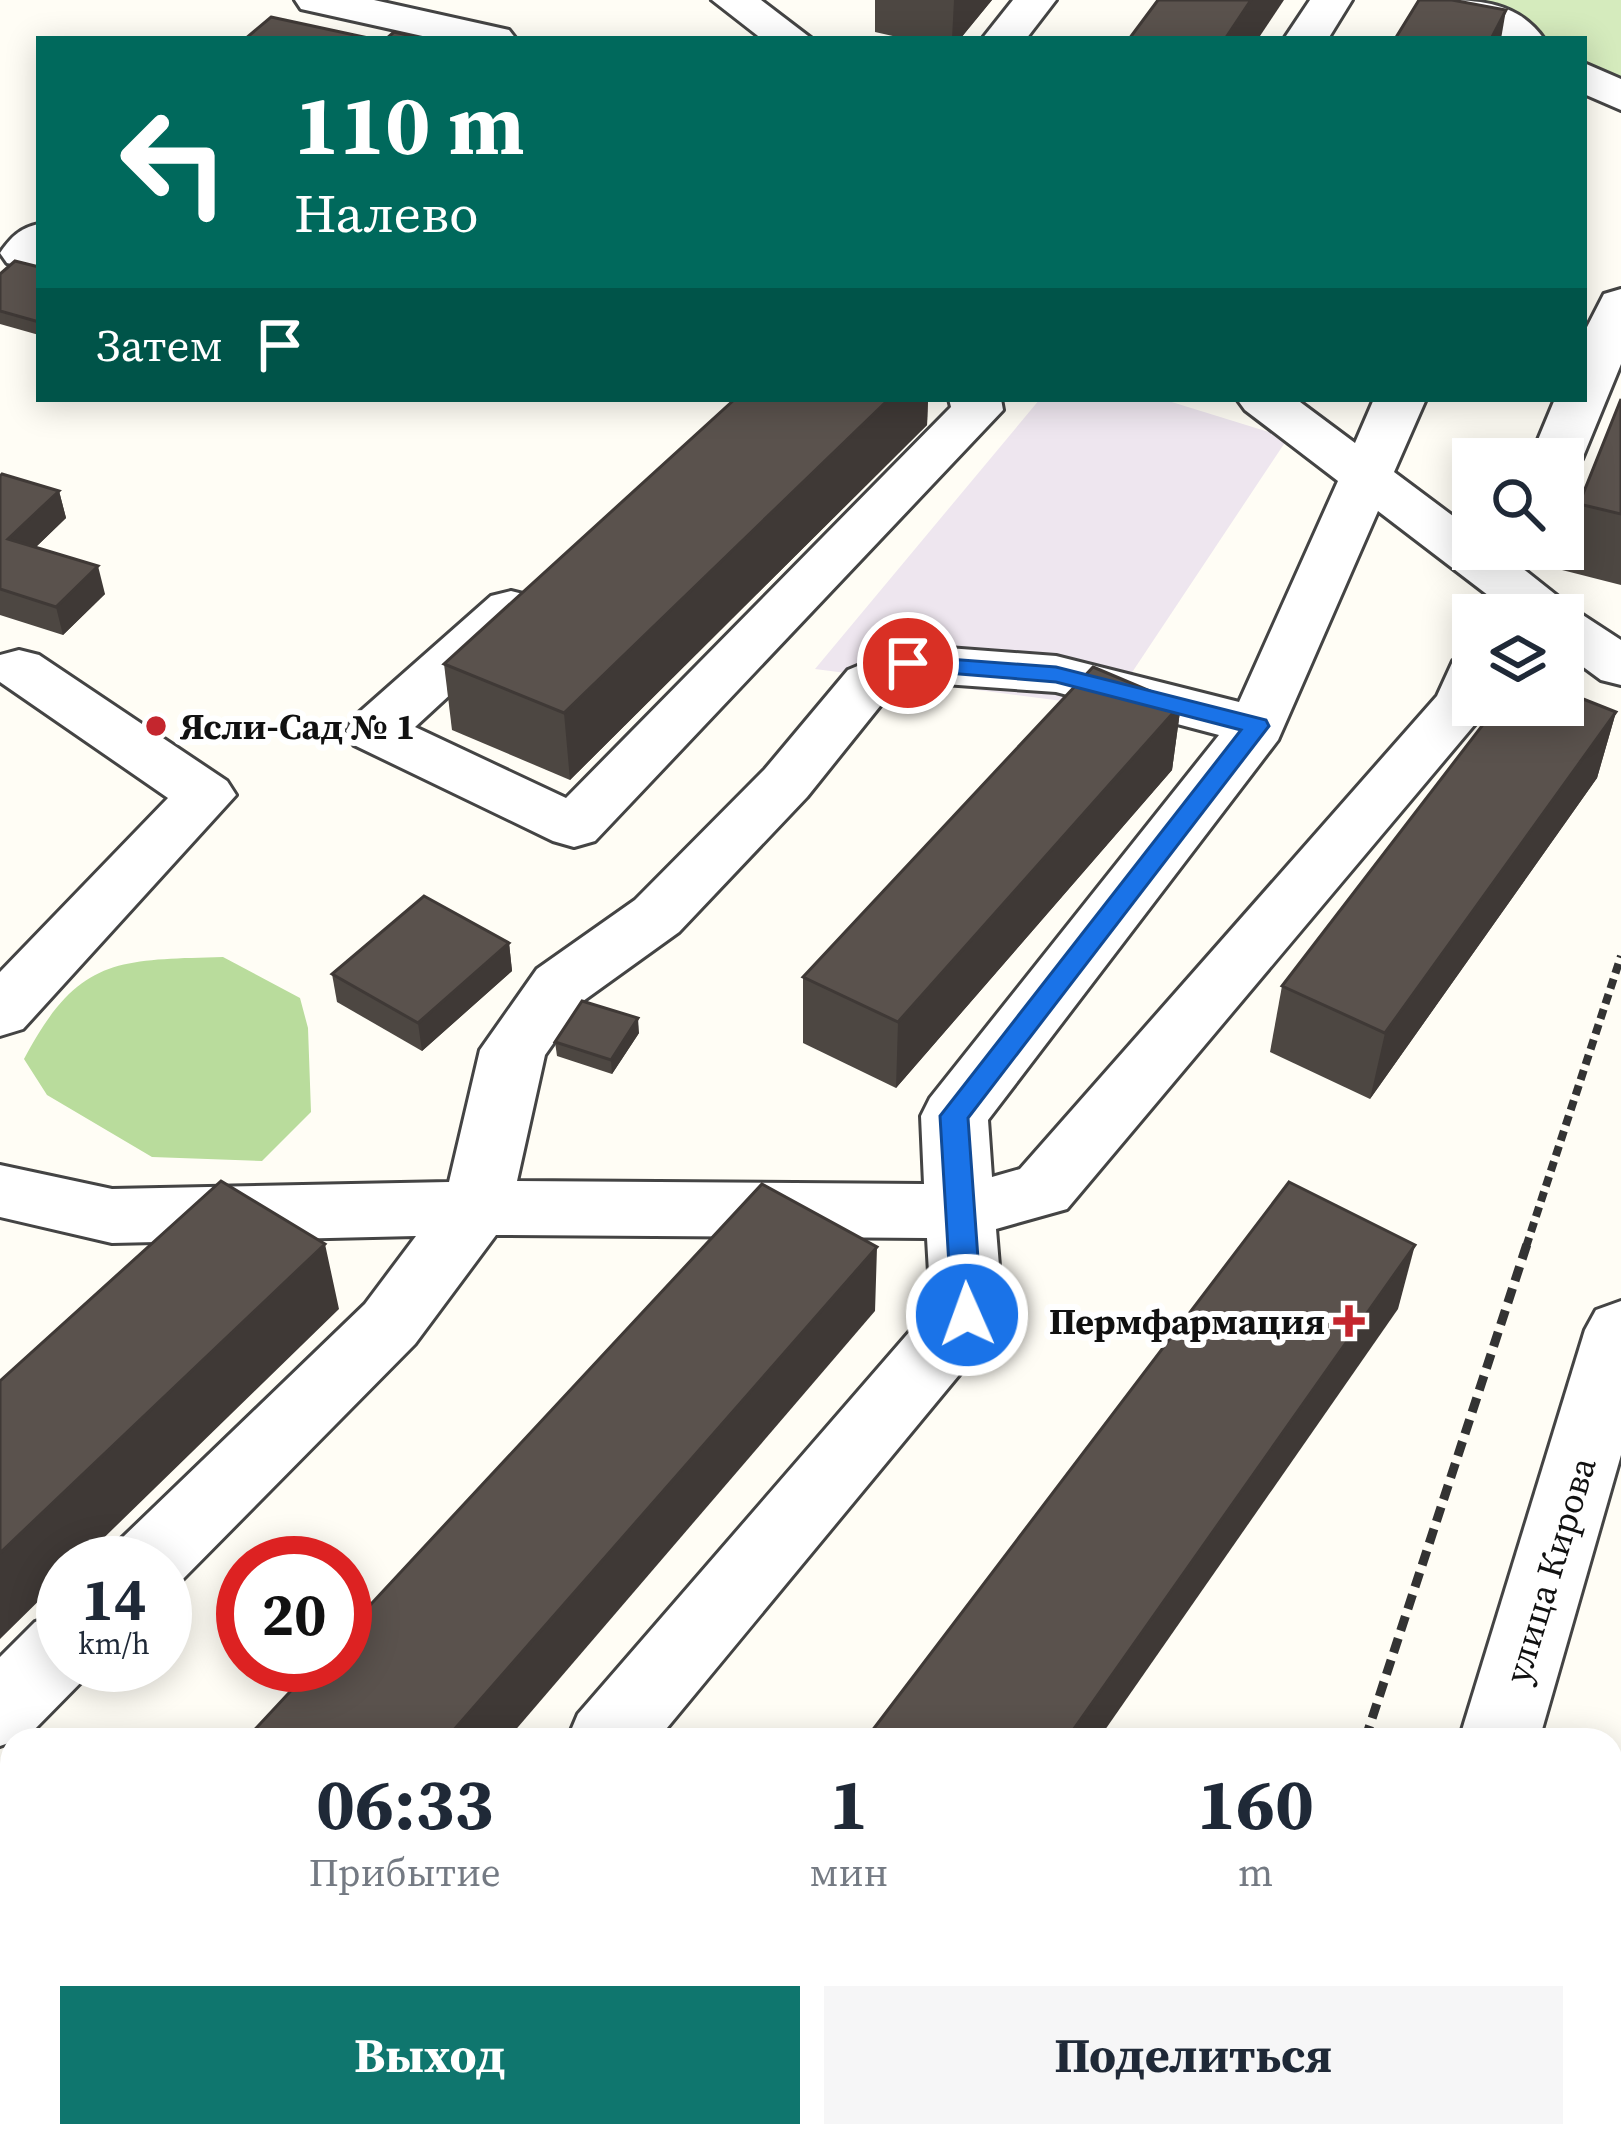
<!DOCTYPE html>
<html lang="ru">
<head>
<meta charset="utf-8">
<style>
	:root { --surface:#fff; --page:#f6f6f7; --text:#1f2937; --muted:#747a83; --accent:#0f766e }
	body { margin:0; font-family:"Source Serif 4",serif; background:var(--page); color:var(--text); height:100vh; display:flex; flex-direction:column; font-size:45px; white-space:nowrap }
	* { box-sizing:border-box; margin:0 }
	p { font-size:39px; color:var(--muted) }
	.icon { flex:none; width:66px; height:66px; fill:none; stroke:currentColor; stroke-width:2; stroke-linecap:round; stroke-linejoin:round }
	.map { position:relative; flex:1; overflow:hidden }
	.side { position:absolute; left:0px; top:1728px; width:1623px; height:420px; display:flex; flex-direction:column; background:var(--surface); border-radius:36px 36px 0 0; box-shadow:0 6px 30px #0003 }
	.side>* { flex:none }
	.hud { position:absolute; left:36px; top:36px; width:1551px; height:366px; border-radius:0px; box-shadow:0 6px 30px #0003; background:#00695c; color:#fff; overflow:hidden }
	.tools { position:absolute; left:1452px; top:438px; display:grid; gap:24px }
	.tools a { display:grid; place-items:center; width:132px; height:132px; border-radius:0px; background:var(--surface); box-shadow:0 6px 30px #0003; font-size:60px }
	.speed { position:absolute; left:36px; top:1536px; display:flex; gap:24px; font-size:60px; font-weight:700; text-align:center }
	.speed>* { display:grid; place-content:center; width:156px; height:156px; border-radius:50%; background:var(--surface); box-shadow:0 6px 30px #0003; line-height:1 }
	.speed small { font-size:30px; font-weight:400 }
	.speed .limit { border:18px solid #d22; background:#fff; color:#111 }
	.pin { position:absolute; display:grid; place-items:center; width:102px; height:102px; color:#fff; margin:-51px; border:6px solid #fff; border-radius:50%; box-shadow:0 3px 12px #0007 }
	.me { position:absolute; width:132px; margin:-66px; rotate:358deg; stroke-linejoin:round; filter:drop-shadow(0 0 9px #0008) }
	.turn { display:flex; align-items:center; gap:42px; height:252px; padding:0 60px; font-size:54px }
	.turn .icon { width:156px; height:156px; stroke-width:2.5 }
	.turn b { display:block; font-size:84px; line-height:102px }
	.then { display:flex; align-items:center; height:114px; padding:0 60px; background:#0003; gap:24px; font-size:45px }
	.eta { display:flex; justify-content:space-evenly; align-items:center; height:204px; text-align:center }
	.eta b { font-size:72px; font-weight:700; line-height:84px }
	.button { display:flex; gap:24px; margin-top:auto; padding:24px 60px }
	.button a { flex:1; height:138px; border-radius:0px; background:var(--accent); color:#fff; font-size:48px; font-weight:700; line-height:138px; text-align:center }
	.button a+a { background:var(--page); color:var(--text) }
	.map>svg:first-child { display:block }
</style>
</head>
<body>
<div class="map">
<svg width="1621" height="2148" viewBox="0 0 1621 2148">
	<rect width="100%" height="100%" fill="#fffdf5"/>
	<polygon fill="#eee6ef" points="1040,399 1162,399 1288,438 1109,707 815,669"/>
	<polygon fill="#d5ebbd" points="1474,0 1621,0 1621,89 1584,66 1584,39 1539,39"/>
	<path fill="#b9dc9c" d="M223 957 300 998 308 1028 311 1112 262 1161 152 1157 47 1095 24 1059C78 957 117 960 223 957Z"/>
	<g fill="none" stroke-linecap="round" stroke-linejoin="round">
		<g stroke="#444" stroke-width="6">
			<g id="minor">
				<polygon points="295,0 374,0 509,30 516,39 436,39 301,9"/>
				<polygon points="712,0 761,0 812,39 762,39"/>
				<polygon points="1013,0 1056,0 1026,39 982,39"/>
				<polygon points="1310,0 1352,0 1328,39 1284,39"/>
				<path d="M1440 0C1480 0 1518 2 1544 39H1493Z"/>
				<polygon points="1584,63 1621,79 1621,110 1584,94"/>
				<path d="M39 224V271L7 263 0 253C11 237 20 228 39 224Z"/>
				<polygon points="1621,289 1621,364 1582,459 1575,470 1563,473 1563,459 1530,459 1555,399 1584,399 1584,333 1604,294"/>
				<polygon points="949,399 1001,399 1003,410 595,841 574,847 553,841 354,745 346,731 354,717 491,596 511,591 531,596 539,608 531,620 415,727 566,798 951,407"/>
				<path d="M1237 399H1296L1355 443 1374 399H1426L1394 472 1473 531V549H1498L1575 610 1621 640V685L1601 680 1563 652V615H1514L1378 511 1278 740 988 1120 992 1177 1020 1169 1437 696 1453 661 1473 656V705H1491L1067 1209 996 1229 1003 1315 992 1335 657 1740H567L578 1714 931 1307 927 1238 496 1235 415 1344 175 1587 165 1590V1563H110L121 1539 365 1304 416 1236 112 1243 0 1217V1165L112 1189 449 1182 480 1050 537 969 635 900 765 769 848 670 908 645 1056 656 1239 702 1338 481 1245 410ZM916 682 1056 692 1219 735 930 1098 921 1116 924 1184 517 1181 545 1055 583 1001 679 932 807 797 888 696Z"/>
				<polygon points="19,650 39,655 227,781 236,795 23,1029 0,1036 0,972 168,798 0,682 0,655"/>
				<polygon points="1621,1301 1621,1455 1539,1740 1459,1740 1585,1330 1596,1310"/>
				<polygon points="63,1612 63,1665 94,1665 91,1672 28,1736 0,1746 0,1657 35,1622"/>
				<polygon points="222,2136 317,2136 312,2148 217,2148"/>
				<polygon points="1336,2136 1426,2136 1423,2148 1333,2148"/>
			</g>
		</g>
		<polyline stroke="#333" stroke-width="8" stroke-dasharray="10 6" stroke-linecap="butt" points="1526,1247 1621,956"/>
		<g stroke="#333" stroke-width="9" stroke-dasharray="15 8" stroke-linecap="butt">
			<polyline points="1365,1740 1527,1244"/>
			<polyline points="0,2125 12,2125"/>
			<polyline points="1232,2148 1236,2136"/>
		</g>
		<use href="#minor" fill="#fff" fill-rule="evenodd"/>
	</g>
	<g fill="#4d4742">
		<polygon points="875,0 992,0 960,39 906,39 875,32"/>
		<polygon points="39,267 39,335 0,324 0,274"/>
		<polygon points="735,399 928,399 927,425 570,780 452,730 444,664"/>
		<polygon points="1621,399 1621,585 1562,570 1579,504"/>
		<polygon points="0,476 59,491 66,518 36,547 105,594 63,635 0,615"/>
		<polygon points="1181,704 1172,770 896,1088 803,1043 803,977"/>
		<polygon points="1616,712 1597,778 1370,1099 1270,1052 1282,986"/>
		<polygon points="509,943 512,971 422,1051 337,1002 332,974"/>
		<polygon points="639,1033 612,1074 557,1056 555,1042"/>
	</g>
	<g fill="#3f3936">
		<polygon points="954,0 992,0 960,39 952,39"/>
		<polygon points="1251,0 1284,0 1258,39 1225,39"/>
		<polygon points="1506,10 1501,39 1491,39"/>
		<polygon points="889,399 928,399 927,425 570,780 564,713"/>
		<polygon points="59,491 66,518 15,567 8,539"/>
		<polygon points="98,566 105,594 63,635 56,607"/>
		<polygon points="1181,704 1172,770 896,1088 898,1022"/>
		<polygon points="1616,712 1597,778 1370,1099 1385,1033"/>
		<polygon points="509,943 512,971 422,1051 418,1023"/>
		<polygon points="638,1018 639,1033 612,1074 611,1060"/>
		<polygon points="325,1244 339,1309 78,1563 63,1563 63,1577 0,1639 0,1553"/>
		<polygon points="1415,1245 1398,1309 1098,1740 1066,1740"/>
		<polygon points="877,1247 875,1311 507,1740 445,1740"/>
	</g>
	<g fill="#5a524d" stroke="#3f3936" stroke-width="3">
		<polygon points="1158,0 1251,0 1225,39 1129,39"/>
		<polygon points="1419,0 1452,0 1506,10 1491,39 1395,39"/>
		<polygon points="271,17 373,39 245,39"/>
		<polygon points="394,32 425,39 386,39"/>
		<polygon points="15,261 39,267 39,322 0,311 0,274"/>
		<polygon points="735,399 889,399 564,713 444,664"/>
		<polygon points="1621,399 1621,514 1579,504"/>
		<polygon points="2,474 59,491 8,539 98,566 56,607 0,589 0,476"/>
		<polygon points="1093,667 1181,704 898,1022 803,977"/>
		<polygon points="1563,691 1616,712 1385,1033 1282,986 1498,705 1563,705"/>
		<polygon points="424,896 509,943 418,1023 332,974"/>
		<polygon points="582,1001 638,1018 611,1060 555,1042"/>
		<polygon points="221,1181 325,1244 0,1553 0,1381"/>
		<polygon points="1289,1182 1415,1245 1066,1740 865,1740"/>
		<polygon points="762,1184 877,1247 445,1740 245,1740 315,1665 345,1665 345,1632"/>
	</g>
	<polygon fill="#1a73e8" stroke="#114b97" stroke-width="3" points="908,656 1056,667 1266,720 1269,726 968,1118 982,1315 978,1323 957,1323 952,1315 940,1116 1241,730 1056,682 899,669 899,658"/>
	<g fill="#c4262e" stroke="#fff" stroke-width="4.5">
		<circle cx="156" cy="726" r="12"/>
		<path d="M1343 1303h12v12h12v12h-12v12h-12v-12h-12v-12h12z"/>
	</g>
	<g text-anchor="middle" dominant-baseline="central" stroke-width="12" stroke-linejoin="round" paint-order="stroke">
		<g font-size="36" font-weight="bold" fill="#111" stroke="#fff" text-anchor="start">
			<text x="180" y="726">Ясли-Сад № 1</text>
			<text x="1325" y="1321" text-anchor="end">Пермфармация</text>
		</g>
		<g font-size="36" fill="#111" stroke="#fff">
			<text transform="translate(1550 1570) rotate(-73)">улица Кирова</text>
		</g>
	</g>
</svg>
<div class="tools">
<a><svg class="icon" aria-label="search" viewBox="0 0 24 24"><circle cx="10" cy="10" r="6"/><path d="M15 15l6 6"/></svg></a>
<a><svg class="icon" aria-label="layers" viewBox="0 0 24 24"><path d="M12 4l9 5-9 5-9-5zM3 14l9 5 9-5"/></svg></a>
</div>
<div class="speed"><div>14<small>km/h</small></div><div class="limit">20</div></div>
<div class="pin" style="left:908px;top:663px;background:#d93025"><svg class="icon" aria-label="arrive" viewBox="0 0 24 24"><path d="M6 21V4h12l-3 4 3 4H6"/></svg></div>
<svg class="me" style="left:967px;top:1315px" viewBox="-20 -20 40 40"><circle r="17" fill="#1a73e8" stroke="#fff" stroke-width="3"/><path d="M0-11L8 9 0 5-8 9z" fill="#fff"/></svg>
<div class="hud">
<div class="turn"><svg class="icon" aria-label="left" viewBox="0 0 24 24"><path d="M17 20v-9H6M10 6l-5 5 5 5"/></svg><div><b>110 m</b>Налево</div></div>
<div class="then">Затем<svg class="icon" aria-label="arrive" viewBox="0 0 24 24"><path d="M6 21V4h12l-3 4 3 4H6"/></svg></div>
</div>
<section class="side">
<div class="eta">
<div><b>06:33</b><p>Прибытие</p></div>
<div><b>1</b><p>мин</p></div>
<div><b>160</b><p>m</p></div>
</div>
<div class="button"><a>Выход</a><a>Поделиться</a></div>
</section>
</div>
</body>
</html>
